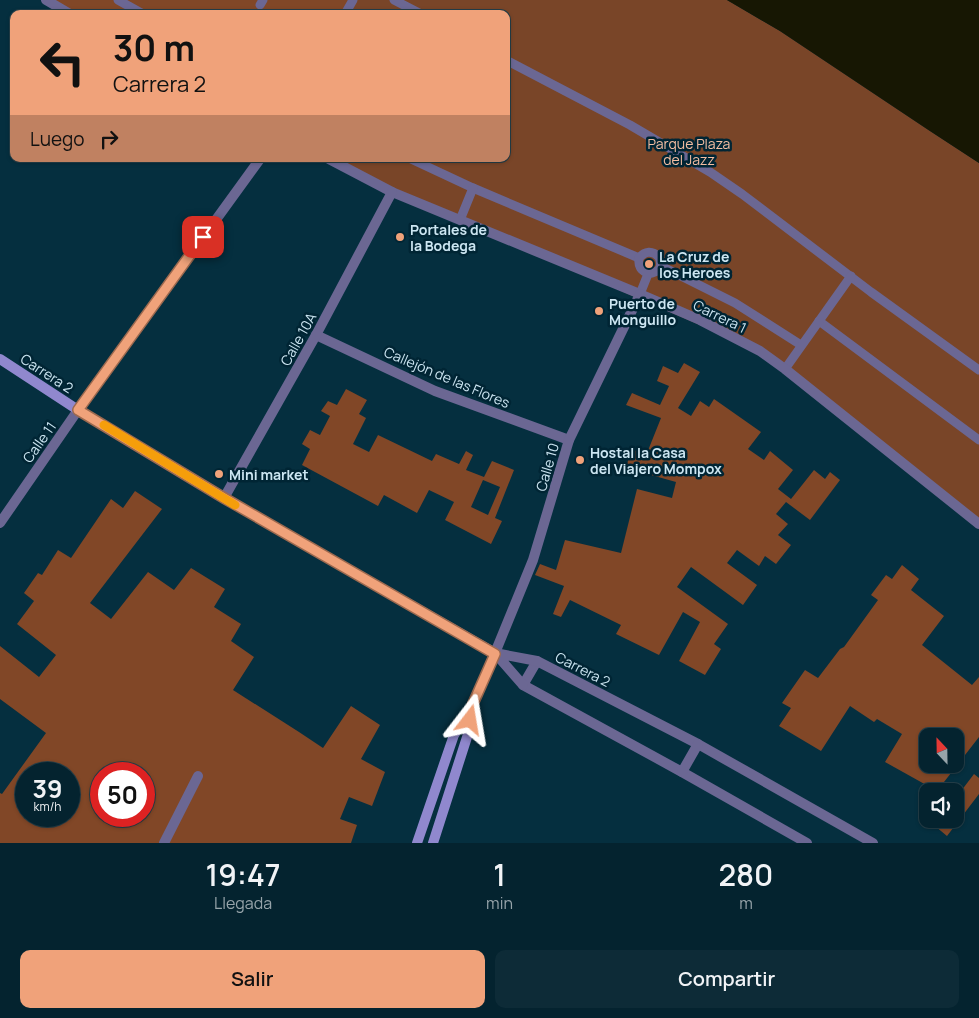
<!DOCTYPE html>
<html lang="es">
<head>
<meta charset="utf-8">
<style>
	:root { --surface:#04232f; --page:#0d2b37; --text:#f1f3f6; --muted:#97a4aa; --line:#25404b; --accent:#f0a27a }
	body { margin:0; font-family:Manrope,sans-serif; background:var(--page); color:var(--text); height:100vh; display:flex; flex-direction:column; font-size:19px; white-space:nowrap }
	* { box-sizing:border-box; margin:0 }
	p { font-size:16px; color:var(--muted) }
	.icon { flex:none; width:28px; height:28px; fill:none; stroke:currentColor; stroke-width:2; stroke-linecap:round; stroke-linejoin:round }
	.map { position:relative; height:843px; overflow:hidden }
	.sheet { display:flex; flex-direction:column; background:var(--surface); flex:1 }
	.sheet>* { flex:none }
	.guide { position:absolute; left:10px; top:10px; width:500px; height:152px; border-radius:10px; box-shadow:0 1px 4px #0004,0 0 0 1px var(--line); background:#f0a27a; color:#111; overflow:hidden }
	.needle { width:32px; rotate:338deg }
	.tools { position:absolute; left:919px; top:728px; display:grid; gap:10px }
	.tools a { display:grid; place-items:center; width:45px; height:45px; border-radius:10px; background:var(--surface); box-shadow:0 1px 4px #0004,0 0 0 1px var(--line); font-size:25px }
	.speed { position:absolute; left:15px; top:762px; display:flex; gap:10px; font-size:25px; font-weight:700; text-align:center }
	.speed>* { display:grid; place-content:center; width:65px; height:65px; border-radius:50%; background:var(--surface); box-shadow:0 1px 4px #0004,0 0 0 1px var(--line); line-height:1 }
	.speed small { font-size:12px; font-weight:400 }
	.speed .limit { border:8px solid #d22; background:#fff; color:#111 }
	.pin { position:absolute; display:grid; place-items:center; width:42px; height:42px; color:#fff; margin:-21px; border-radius:10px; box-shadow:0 2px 8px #0006 }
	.me { position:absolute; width:55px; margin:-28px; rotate:14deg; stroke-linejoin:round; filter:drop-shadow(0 0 4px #0008) }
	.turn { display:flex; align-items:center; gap:18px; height:105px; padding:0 20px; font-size:22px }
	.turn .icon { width:65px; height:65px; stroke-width:2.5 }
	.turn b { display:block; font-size:35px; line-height:42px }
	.then { display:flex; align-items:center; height:48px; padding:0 20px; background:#0003; gap:10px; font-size:19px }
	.eta { display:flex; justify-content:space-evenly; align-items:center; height:85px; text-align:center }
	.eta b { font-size:30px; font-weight:600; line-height:35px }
	.cta { display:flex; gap:10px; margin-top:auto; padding:10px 20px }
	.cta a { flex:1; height:58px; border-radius:10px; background:var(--accent); color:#111; font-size:20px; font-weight:600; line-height:58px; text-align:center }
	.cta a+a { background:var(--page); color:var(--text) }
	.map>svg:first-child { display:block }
</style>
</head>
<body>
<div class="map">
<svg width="979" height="843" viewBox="0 0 979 843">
	<rect width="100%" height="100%" fill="#052f3f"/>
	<polygon fill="#794528" points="353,0 727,0 780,31 930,131 979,163 979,525 760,351 392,192 329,159 506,159 506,14 345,14"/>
	<g fill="#814727" fill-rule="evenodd">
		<polygon points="46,0 353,0 345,14 70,14"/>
		<polygon points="684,363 700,372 678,408 691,416 700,401 709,407 714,399 761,432 748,449 764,460 770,451 793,470 778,489 791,499 814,470 825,479 830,472 840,480 810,520 786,502 776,514 788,524 778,535 791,545 776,564 765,556 759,566 737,550 727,563 757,585 743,605 691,567 677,587 728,624 714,644 721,649 705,675 679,661 700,622 683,612 659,655 616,634 621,625 570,600 561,617 553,614 564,586 535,575 540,564 556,570 565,540 621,553 637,489 672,498 676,482 626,468 631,450 647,453 661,418 626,405 632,393 660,405 669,386 657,381 663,366 678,373"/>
		<path d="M346 389 367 400 359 414 366 418 353 444 369 452 378 435 432 461 436 454 459 464 466 451 473 455 466 470 484 477 492 461 514 470 495 518 502 521 491 544 445 520 454 502 429 490 417 513 384 495 378 506 302 465 310 449 302 444 310 430 320 435 330 416 321 411 328 401 337 405ZM483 480 500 487 488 515 471 507Z"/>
		<path d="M135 491 162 509 90 603 111 619 148 572 174 590 191 568 225 589 214 607 241 624 231 641 254 657 233 690 299 732 323 748 351 706 380 725 361 759 385 772 372 806 349 797 340 819 357 825 351 843H0V793L2 794 46 733 0 699V646L39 677 56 655 17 624 34 601 24 593 38 573 42 575 58 550 71 558 111 499 123 508ZM26 774H69V816H26ZM101 774H144V816H101Z"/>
		<path d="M902 565 919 579 911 590 944 616 922 645 972 685 979 677V737L937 791 885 762 902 734 877 719 874 722 850 706 821 751 779 726 791 708 782 703 805 670 818 678 840 649 844 647 878 600 871 595 886 575 892 579ZM955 736V764H928V736Z"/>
		<polygon points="974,774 979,778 979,794 947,836 935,826 941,819 955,819 955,799"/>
	</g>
	<polygon fill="#171703" points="727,0 979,0 979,163 930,131 780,31"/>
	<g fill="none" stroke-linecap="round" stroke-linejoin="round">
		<g stroke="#6b6793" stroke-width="9">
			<polyline points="118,0 143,14"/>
			<polyline points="394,0 421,14"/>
			<polyline points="260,5 263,0"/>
			<polyline points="345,14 353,0"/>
			<polyline points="506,60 630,125 710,172 742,194 871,292 979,370"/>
			<polyline points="411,159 473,188 639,258"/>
			<polyline points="460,220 473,188"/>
			<polyline points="661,266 735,303 801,345"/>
			<path d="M640 294 648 274C659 272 663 268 659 257 652 250 645 251 639 258 638 267 641 270 648 274"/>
			<polyline points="819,321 979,440"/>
			<polyline points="785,369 851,276"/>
		</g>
		<g stroke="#6b6793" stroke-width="10">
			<polyline points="46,0 70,14"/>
			<polyline points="329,159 392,192 640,294 700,320 760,351 785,369 979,524"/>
			<polyline points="316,335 435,391 569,440"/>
			<polyline points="224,498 316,335 392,192"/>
			<polyline points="0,523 78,410 260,159"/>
			<polyline points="495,653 533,560 569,440 640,294"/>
			<polyline points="537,661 523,685 682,772 807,843"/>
			<polyline points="523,685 495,653 537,661 698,744 873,843"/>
			<polyline points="682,772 698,744"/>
			<polyline points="164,843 198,776"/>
		</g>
		<g stroke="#9088ce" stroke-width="10">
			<polyline points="0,359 78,410 224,498 495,653 472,706 454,735 417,843"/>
			<polyline points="433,843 468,734 471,710"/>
		</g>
	</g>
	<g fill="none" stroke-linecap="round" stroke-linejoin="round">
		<g stroke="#9c694f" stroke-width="12">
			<polyline id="route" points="203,237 78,410 224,498 495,654 472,706 470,720"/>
		</g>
		<use href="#route" stroke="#f0a27a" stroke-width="9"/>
		<polyline stroke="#f59e0b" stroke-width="9" points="104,425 235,505"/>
	</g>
	<g fill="#f0a27a" stroke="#002534" stroke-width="2">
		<circle cx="400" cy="237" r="5"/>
		<circle cx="649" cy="264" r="5"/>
		<circle cx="599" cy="311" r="5"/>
		<circle cx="580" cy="460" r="5"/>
		<circle cx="219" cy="474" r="5"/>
	</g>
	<g text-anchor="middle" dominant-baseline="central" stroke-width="5" stroke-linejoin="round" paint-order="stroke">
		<g font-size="14" fill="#f4bea2" stroke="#002534">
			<text x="689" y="143">Parque Plaza<tspan x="689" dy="16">del Jazz</tspan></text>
		</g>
		<g font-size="14" font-weight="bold" fill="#cce6f2" stroke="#002534" text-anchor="start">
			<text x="410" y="229">Portales de<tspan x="410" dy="16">la Bodega</tspan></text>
			<text x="659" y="256">La Cruz de<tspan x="659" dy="16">los Heroes</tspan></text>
			<text x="609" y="303">Puerto de<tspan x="609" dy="16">Monguillo</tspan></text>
			<text x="590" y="452">Hostal la Casa<tspan x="590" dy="16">del Viajero Mompox</tspan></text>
			<text x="229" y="474">Mini market</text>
		</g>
		<g font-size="14" fill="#cce6f2" stroke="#002534">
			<text transform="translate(720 316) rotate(26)">Carrera 1</text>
			<text transform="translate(298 339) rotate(-61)">Calle 10A</text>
			<text transform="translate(47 373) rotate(33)">Carrera 2</text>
			<text transform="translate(447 377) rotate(23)">Callejón de las Flores</text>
			<text transform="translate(39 442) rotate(-55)">Calle 11</text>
			<text transform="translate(547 467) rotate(-74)">Calle 10</text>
			<text transform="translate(583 669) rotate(27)">Carrera 2</text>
		</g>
	</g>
</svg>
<div class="tools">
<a><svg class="needle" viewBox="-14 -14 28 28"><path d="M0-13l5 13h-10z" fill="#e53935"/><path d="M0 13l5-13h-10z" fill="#97a4aa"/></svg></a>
<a><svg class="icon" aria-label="sound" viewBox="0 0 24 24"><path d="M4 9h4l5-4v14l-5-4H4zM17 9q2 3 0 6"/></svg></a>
</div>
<div class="speed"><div>39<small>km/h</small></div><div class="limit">50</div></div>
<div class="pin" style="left:203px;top:237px;background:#d93025"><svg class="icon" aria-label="arrive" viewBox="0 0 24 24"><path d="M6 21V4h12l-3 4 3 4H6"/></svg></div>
<svg class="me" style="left:470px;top:720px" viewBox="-20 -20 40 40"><path d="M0-17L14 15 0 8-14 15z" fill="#f0a27a" stroke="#fff" stroke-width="4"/></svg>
<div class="guide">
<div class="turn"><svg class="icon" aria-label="left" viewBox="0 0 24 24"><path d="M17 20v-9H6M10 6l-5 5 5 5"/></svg><div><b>30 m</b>Carrera 2</div></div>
<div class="then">Luego<svg class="icon" aria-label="right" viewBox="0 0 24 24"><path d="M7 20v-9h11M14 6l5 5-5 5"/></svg></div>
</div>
</div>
<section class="sheet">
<div class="eta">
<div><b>19:47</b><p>Llegada</p></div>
<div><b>1</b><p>min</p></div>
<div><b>280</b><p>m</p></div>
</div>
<div class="cta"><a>Salir</a><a>Compartir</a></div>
</section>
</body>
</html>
